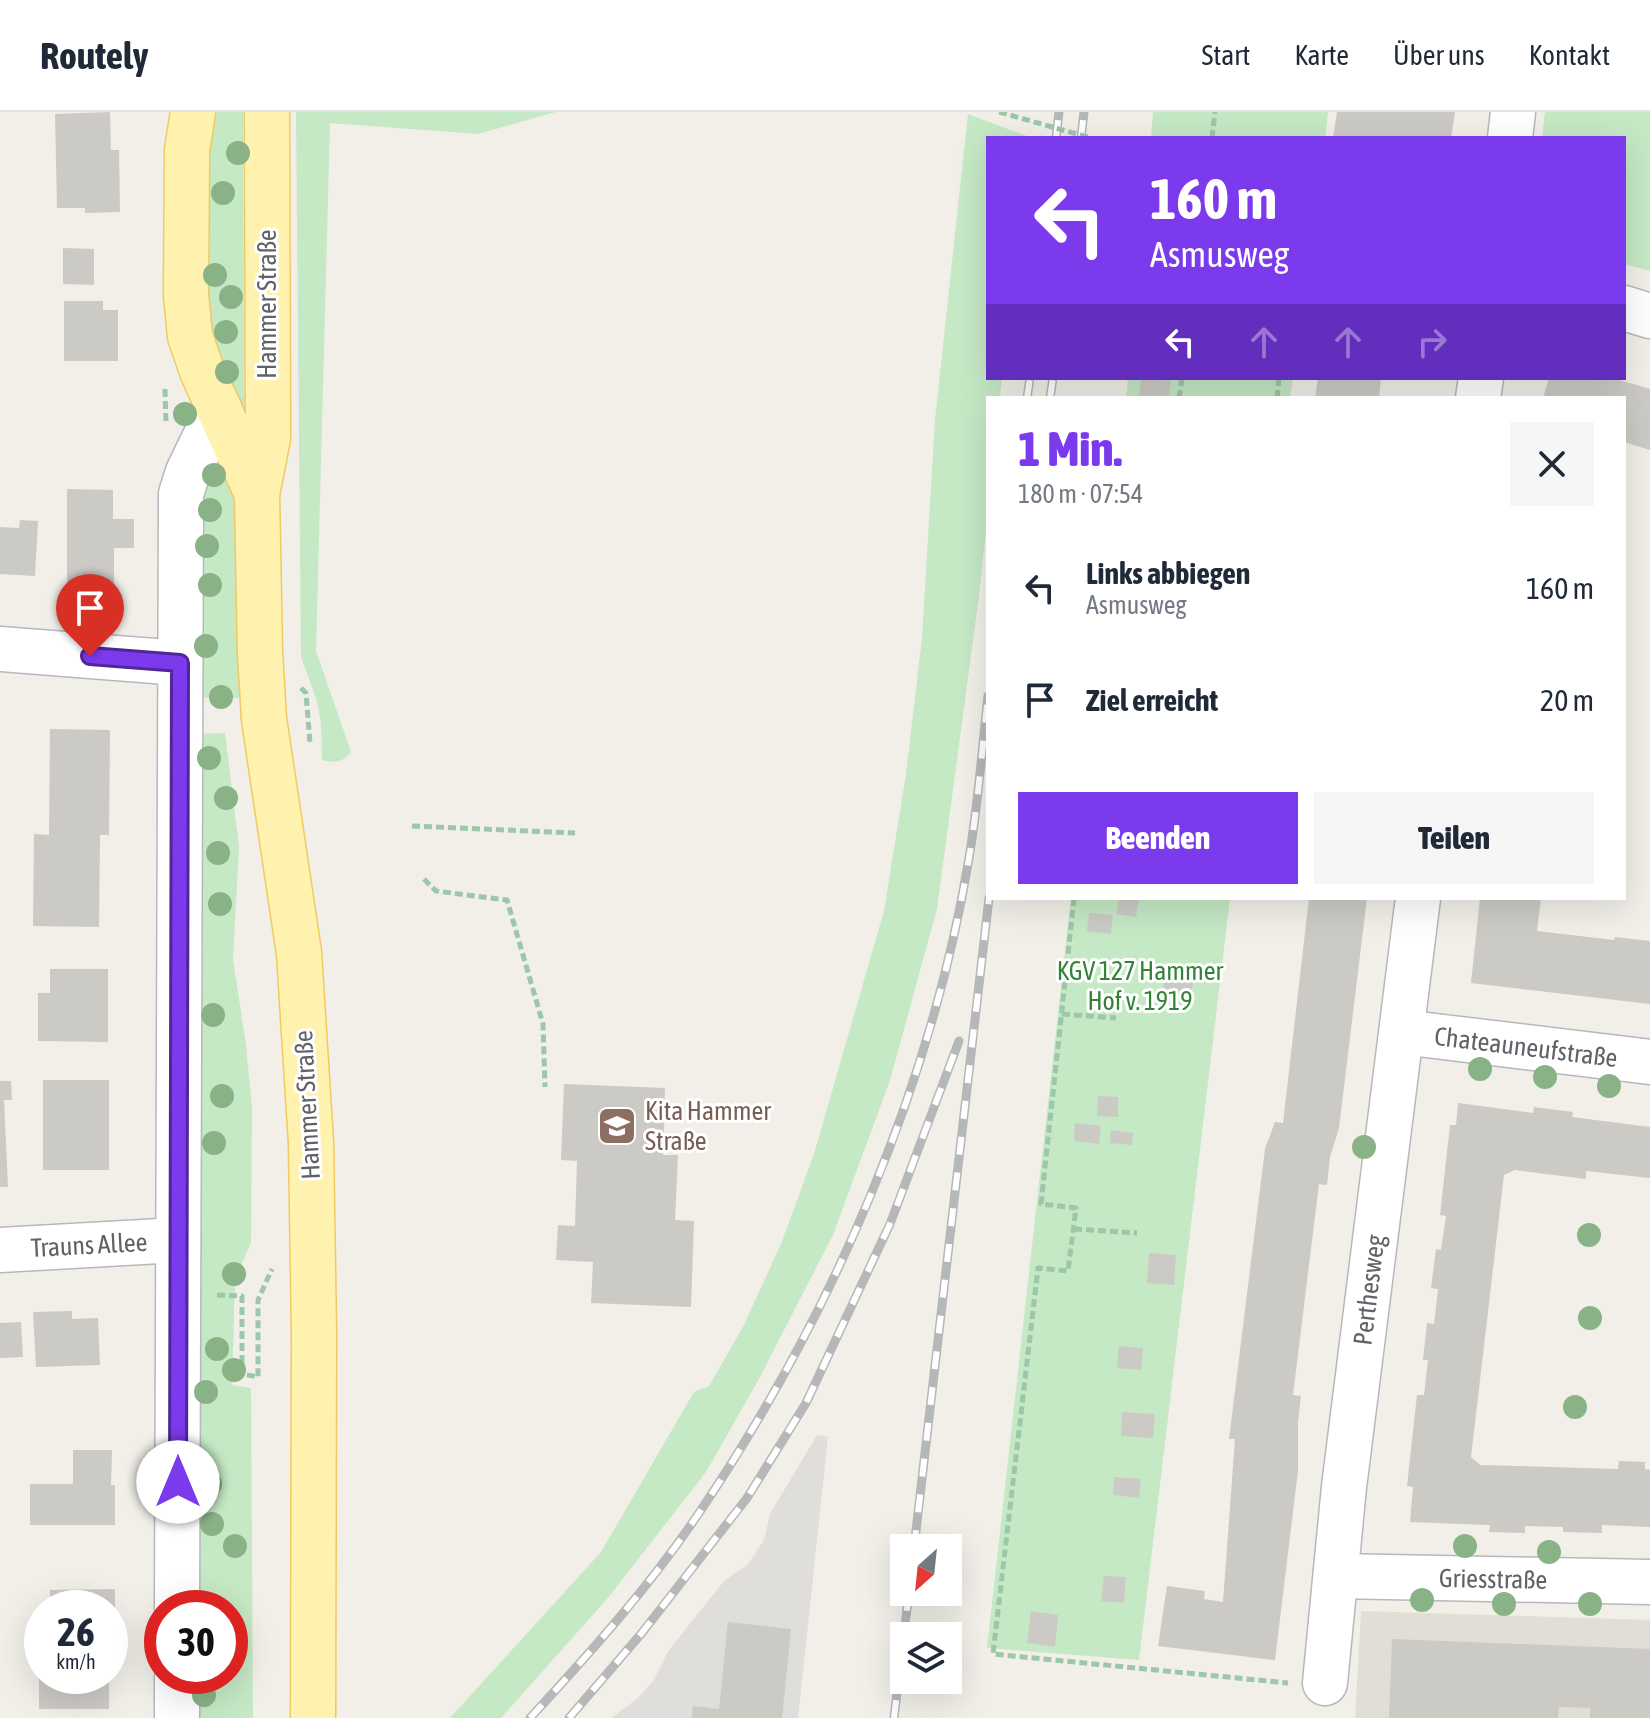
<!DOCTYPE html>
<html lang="de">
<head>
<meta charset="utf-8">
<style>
	:root { --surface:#fff; --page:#f6f6f7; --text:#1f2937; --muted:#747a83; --line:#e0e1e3; --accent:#7c3aed }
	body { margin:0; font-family:"Asap Condensed",sans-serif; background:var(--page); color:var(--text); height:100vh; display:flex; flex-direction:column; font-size:30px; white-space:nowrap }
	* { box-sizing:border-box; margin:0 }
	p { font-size:26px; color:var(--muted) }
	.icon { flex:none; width:44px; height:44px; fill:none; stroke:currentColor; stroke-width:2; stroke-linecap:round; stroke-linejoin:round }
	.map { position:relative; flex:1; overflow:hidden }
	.side { position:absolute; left:986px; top:284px; width:640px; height:504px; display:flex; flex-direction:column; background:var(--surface); border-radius:0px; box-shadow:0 8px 32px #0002 }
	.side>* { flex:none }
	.top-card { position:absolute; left:986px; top:24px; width:640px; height:244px; border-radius:0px; box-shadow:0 8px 32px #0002; background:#7c3aed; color:#fff; overflow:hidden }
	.needle { width:52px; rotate:207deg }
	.buttons { position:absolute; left:890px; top:1422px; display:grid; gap:16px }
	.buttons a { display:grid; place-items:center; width:72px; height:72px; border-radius:0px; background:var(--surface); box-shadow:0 8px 32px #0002; font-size:40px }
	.speed { position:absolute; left:24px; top:1478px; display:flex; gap:16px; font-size:40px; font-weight:700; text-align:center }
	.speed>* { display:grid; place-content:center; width:104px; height:104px; border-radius:50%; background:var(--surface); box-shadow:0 8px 32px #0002; line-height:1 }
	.speed small { font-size:20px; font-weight:400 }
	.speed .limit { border:12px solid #d22; background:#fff; color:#111 }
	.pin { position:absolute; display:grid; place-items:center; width:68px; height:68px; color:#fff; margin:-82px -34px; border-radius:50% 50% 50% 0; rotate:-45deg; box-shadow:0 0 8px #0007 }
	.pin .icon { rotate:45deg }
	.me { position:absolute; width:88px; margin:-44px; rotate:0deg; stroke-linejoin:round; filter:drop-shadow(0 0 6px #0008) }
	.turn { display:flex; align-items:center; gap:28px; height:168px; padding:0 32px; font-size:36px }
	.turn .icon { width:104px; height:104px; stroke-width:2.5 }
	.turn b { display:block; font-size:56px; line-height:68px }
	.lanes { display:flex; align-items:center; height:76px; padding:0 32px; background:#0003; justify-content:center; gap:40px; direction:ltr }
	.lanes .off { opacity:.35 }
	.round { display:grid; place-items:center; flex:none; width:84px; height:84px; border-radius:0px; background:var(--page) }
	.overview { display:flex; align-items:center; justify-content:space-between; height:136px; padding:0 32px }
	h1 { font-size:48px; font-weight:800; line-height:60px; color:var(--accent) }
	.primary-button { display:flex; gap:16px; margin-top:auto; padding:16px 32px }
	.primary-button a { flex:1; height:92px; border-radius:0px; background:var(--accent); color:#fff; font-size:32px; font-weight:800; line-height:92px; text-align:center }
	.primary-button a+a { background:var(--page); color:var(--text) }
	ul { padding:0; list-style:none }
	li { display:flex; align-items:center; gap:24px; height:112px; padding:0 32px }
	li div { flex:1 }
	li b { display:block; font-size:30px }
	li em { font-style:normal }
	header { display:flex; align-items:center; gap:48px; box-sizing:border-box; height:112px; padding:0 40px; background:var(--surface); border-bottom:2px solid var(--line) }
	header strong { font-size:38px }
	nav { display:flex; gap:44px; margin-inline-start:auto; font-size:28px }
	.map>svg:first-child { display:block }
</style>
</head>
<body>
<header>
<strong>Routely</strong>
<nav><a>Start</a><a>Karte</a><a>Über uns</a><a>Kontakt</a></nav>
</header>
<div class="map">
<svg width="1650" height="1606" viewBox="0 0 1650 1606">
	<rect width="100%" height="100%" fill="#f1efe8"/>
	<polygon fill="#e0deda" points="817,1323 828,1325 798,1606 611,1606 638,1586 653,1569 669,1538 724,1469 748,1452 764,1428 770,1402"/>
	<polygon fill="#e1ded6" points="1361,1499 1650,1508 1650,1606 1355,1606"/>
	<g fill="#c5e8c5">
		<polygon points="208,0 243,0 244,283 252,320 210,247 199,77"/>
		<path d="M296 0H556L478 22 330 11 316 539 351 640C342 651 335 651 322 648L321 611 317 589 301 545Z"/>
		<polygon points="1153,0 1328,0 1325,26 1151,26"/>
		<polygon points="1545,0 1650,0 1650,159 1624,152 1624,26 1542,26"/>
		<polygon points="968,2 1027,24 988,26 988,266 1002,266 1000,286 988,286 988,399 979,484 937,797 890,968 833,1123 760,1265 706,1360 607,1487 501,1606 450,1606 601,1440 694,1280 709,1274 743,1215 781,1132 814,1042 884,799 906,662 922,526 935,308"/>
		<polygon points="1128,266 1293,266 1290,286 1126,286"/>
		<polygon points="219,333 233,375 238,413 242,586 197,586 194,409"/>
		<polygon points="225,621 239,735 233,847 246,933 252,997 251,1130 235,1168 232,1273 251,1276 253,1606 193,1606 193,1564 230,1564 230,1496 193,1496 196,622"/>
		<polygon points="1071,786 1230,786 1139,1548 987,1536"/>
	</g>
	<g fill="#cccac5">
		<polygon points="110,0 111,38 119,38 120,100 85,101 85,96 57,96 55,2"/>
		<polygon points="1337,0 1455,0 1451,26 1333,26"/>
		<polygon points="63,136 94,137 94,173 63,172"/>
		<polygon points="64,189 103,189 103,198 118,198 118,249 64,249"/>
		<polygon points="1141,266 1171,269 1169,286 1139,286"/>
		<polygon points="1318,266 1381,266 1379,286 1315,286"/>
		<polygon points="1549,266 1613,266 1650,277 1650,338 1624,330 1624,286 1543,286"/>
		<polygon points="67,377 113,378 113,407 134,407 134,436 114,436 114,471 67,471"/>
		<polygon points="20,408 38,409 35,464 0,462 0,415 19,416"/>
		<polygon points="50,617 110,618 109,723 100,723 99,815 33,814 34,722 49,723"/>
		<polygon points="1119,786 1139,786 1136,805 1116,802"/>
		<polygon points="1309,786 1367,786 1339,1016 1330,1045 1327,1073 1319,1072 1293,1283 1301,1284 1298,1310 1298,1359 1275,1548 1158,1534 1167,1474 1205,1479 1204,1487 1223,1490 1235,1327 1229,1327 1265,1037 1275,1010 1283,1011"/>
		<polygon points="1480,786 1541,786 1537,819 1614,828 1615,825 1650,829 1650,892 1471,871"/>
		<polygon points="1089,801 1113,803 1111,822 1087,819"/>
		<polygon points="1167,855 1195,860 1190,888 1162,883"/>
		<polygon points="50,857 108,857 108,930 38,929 38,881 50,881"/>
		<rect x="43" y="968" width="66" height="90"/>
		<polygon points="0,969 11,969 12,988 4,988 8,1075 0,1075"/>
		<polygon points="564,972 665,976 663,1043 678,1043 675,1108 694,1109 691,1195 591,1191 593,1150 556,1148 558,1113 575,1114 577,1049 561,1048"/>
		<polygon points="1098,984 1118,985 1118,1005 1097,1004"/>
		<polygon points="1458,991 1533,1001 1534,995 1573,1000 1572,1005 1650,1015 1650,1066 1586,1059 1586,1067 1515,1058 1504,1063 1471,1345 1480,1353 1618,1357 1619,1349 1645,1350 1645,1357 1650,1358 1650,1415 1602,1413 1602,1421 1563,1420 1563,1415 1525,1414 1525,1421 1489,1420 1490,1413 1410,1410 1413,1375 1407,1374 1417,1283 1424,1283 1428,1248 1423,1248 1427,1211 1434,1212 1438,1177 1431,1176 1436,1137 1441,1138 1446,1104 1440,1103 1450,1013 1456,1013"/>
		<polygon points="1075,1011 1101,1014 1099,1032 1074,1029"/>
		<polygon points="1111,1018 1133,1021 1132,1033 1110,1031"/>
		<polygon points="1149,1141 1176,1143 1174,1173 1147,1171"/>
		<polygon points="72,1199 72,1207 98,1206 100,1253 36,1255 33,1200"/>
		<polygon points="21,1210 23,1245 0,1246 0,1211"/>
		<polygon points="1119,1234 1143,1236 1141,1258 1117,1256"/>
		<polygon points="1122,1300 1155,1302 1153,1326 1121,1324"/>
		<polygon points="73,1338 112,1338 111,1373 115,1373 115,1413 30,1413 30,1372 73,1372"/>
		<polygon points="1114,1365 1141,1367 1139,1386 1113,1383"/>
		<polygon points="1104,1464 1126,1465 1124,1491 1101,1489"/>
		<polygon points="115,1477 115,1504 110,1504 110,1496 50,1496 50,1478"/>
		<polygon points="1031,1499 1058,1503 1055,1535 1027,1531"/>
		<polygon points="728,1510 791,1517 782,1606 692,1606 693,1594 719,1597"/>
		<polygon points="1392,1527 1650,1537 1650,1606 1590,1606 1590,1596 1559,1595 1558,1606 1389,1606"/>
		<polygon points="59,1564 109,1564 109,1597 39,1597 39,1565"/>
	</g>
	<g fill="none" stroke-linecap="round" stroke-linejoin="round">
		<g stroke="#b5b8bc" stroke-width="47">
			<g id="minor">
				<polyline points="1510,26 1513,0"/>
				<polyline points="1624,196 1650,204"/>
				<polyline points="1478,286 1481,266"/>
				<polyline points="0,537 180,551"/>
				<polyline points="1402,920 1650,950"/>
				<polyline points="0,1138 178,1128"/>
				<polyline points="1336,1464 1650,1470"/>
				<polyline points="177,1496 181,382 188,360 219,296"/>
				<polyline points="1325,1571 1344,1375 1418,786"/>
				<polyline points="177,1606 177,1564"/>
			</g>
		</g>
		<g stroke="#f2c960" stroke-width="47">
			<g id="major">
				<polyline points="193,0 187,38 186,183 190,224 202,259 257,382"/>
				<polyline points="267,0 268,326 257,382 260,540 264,607 299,841 311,1031 314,1222 313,1606"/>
			</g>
		</g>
		<g stroke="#9cc7a9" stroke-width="5" stroke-dasharray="8 4" stroke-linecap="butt">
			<polyline points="1212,26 1215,0"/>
			<polyline points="165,277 166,311"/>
			<polyline points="1179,286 1182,266"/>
			<polyline points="1277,286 1279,266"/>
			<polyline points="301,576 306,581 310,631"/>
			<polyline points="412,714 575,721"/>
			<polyline points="424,767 436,779 507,788 543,912 545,975"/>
			<polyline points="1074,786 1041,1092 1076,1096 1068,1159 1038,1156 993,1542 1288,1571"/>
			<polyline points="1062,902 1116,906"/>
			<polyline points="1074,1117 1137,1121"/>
			<polyline points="217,1183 242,1184 242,1262 258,1265 258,1188 272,1157"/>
		</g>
		<use href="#minor" stroke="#fff" stroke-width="44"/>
		<use href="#major" stroke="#fff2af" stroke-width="44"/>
		<g stroke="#b6b7b8" stroke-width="9">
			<g id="rail">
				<polyline points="1056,26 1059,0"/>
				<polyline points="1081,26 1084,0"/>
				<polyline points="1027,286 1030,266"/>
				<polyline points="1050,286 1053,266"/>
				<polyline points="914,1436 989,786"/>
				<path d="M530 1606C590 1541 650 1474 699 1401 830 1207 931 977 969 746 978 693 982 638 988 584"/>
				<polyline points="569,1606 641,1522 747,1386 806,1291 890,1112 959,929"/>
				<polyline points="894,1606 909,1480"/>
			</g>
		</g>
		<use href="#rail" stroke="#fff" stroke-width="6" stroke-dasharray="18" stroke-linecap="butt"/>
		<polyline stroke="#9cc7a9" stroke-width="5" stroke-dasharray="8 4" stroke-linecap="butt" points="999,0 1091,26"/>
	</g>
	<g fill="#89b387">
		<circle cx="238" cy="41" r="12"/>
		<circle cx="223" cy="81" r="12"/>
		<circle cx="215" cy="163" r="12"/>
		<circle cx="231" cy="185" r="12"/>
		<circle cx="226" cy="220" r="12"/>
		<circle cx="227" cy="260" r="12"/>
		<circle cx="185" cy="302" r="12"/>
		<circle cx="214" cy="363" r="12"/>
		<circle cx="210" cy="398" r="12"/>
		<circle cx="207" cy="434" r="12"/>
		<circle cx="210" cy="473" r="12"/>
		<circle cx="206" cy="534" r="12"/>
		<circle cx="221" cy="585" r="12"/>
		<circle cx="209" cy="646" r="12"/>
		<circle cx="226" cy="686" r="12"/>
		<circle cx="218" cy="741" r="12"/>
		<circle cx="220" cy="792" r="12"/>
		<circle cx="213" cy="903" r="12"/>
		<circle cx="1480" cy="957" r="12"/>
		<circle cx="1545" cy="965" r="12"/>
		<circle cx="1609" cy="974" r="12"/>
		<circle cx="222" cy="984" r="12"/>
		<circle cx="214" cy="1031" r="12"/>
		<circle cx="1364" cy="1035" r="12"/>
		<circle cx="1589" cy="1123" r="12"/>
		<circle cx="234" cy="1162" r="12"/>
		<circle cx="1590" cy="1206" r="12"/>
		<circle cx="217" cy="1237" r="12"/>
		<circle cx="234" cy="1258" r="12"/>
		<circle cx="206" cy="1280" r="12"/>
		<circle cx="1575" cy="1295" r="12"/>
		<circle cx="210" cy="1372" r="12"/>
		<circle cx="212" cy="1412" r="12"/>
		<circle cx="235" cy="1434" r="12"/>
		<circle cx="1465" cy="1434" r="12"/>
		<circle cx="1549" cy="1440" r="12"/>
		<circle cx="1422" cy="1488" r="12"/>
		<circle cx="1504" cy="1492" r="12"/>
		<circle cx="1590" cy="1492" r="12"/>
		<circle cx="204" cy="1583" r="12"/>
	</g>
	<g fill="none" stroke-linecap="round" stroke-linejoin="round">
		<g stroke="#51269a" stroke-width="20">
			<polyline id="route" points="90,544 180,551 178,1370"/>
		</g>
		<use href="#route" stroke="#7c3aed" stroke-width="14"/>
	</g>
	<defs>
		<g id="school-square" transform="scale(2)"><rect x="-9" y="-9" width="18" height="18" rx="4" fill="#8d6e63" stroke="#fff"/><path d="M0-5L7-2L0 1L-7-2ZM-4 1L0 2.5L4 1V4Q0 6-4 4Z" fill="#fff"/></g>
	</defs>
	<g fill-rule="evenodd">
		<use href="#school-square" x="617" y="1014"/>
	</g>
	<g text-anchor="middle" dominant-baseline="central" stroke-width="6" stroke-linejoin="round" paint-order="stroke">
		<g font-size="26" fill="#5f6368" stroke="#fff">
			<text transform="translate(267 192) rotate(-90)">Hammer Straße</text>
			<text transform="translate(1526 935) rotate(7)">Chateauneufstraße</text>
			<text transform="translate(307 993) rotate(-93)">Hammer Straße</text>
			<text transform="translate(89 1133) rotate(-3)">Trauns Allee</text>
			<text transform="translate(1369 1178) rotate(-83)">Perthesweg</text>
			<text transform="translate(1493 1467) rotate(1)">Griesstraße</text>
		</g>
		<g font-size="26" fill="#348238" stroke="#fff">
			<text x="1140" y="859">KGV 127 Hammer<tspan x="1140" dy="30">Hof v. 1919</tspan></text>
		</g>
		<g font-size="26" fill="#785e54" stroke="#fff" text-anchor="start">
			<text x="645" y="999">Kita Hammer<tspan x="645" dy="30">Straße</tspan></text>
		</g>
	</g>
</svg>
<div class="buttons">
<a><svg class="needle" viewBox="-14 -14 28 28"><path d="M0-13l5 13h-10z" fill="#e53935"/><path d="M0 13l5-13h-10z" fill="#747a83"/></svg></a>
<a><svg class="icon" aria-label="layers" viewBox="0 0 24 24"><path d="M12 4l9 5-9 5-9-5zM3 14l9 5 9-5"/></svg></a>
</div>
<div class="speed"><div>26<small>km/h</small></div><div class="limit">30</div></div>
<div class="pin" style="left:90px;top:544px;background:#d93025"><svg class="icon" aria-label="arrive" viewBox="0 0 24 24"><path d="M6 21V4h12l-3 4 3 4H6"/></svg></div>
<svg class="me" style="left:178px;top:1370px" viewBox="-20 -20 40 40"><circle r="19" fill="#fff"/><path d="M0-13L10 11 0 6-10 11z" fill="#7c3aed"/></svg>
<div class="top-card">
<div class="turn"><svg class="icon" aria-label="left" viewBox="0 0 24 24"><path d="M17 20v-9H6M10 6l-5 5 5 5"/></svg><div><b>160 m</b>Asmusweg</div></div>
<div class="lanes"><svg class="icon" aria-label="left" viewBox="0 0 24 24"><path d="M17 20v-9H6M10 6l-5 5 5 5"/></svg><svg class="icon off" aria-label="ahead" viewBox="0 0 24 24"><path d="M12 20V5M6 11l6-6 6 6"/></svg><svg class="icon off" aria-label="ahead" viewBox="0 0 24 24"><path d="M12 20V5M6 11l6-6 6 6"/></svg><svg class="icon off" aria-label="right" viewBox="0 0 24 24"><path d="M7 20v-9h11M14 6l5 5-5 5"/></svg></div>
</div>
<section class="side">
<div class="overview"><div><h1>1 Min.</h1><p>180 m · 07:54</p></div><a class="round"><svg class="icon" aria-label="close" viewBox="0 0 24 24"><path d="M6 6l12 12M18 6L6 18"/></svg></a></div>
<ul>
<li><svg class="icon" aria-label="left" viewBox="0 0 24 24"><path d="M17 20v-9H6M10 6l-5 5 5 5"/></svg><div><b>Links abbiegen</b><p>Asmusweg</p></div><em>160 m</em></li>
<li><svg class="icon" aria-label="arrive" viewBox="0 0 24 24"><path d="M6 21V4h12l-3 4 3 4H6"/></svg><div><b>Ziel erreicht</b></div><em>20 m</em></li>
</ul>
<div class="primary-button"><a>Beenden</a><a>Teilen</a></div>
</section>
</div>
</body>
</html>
